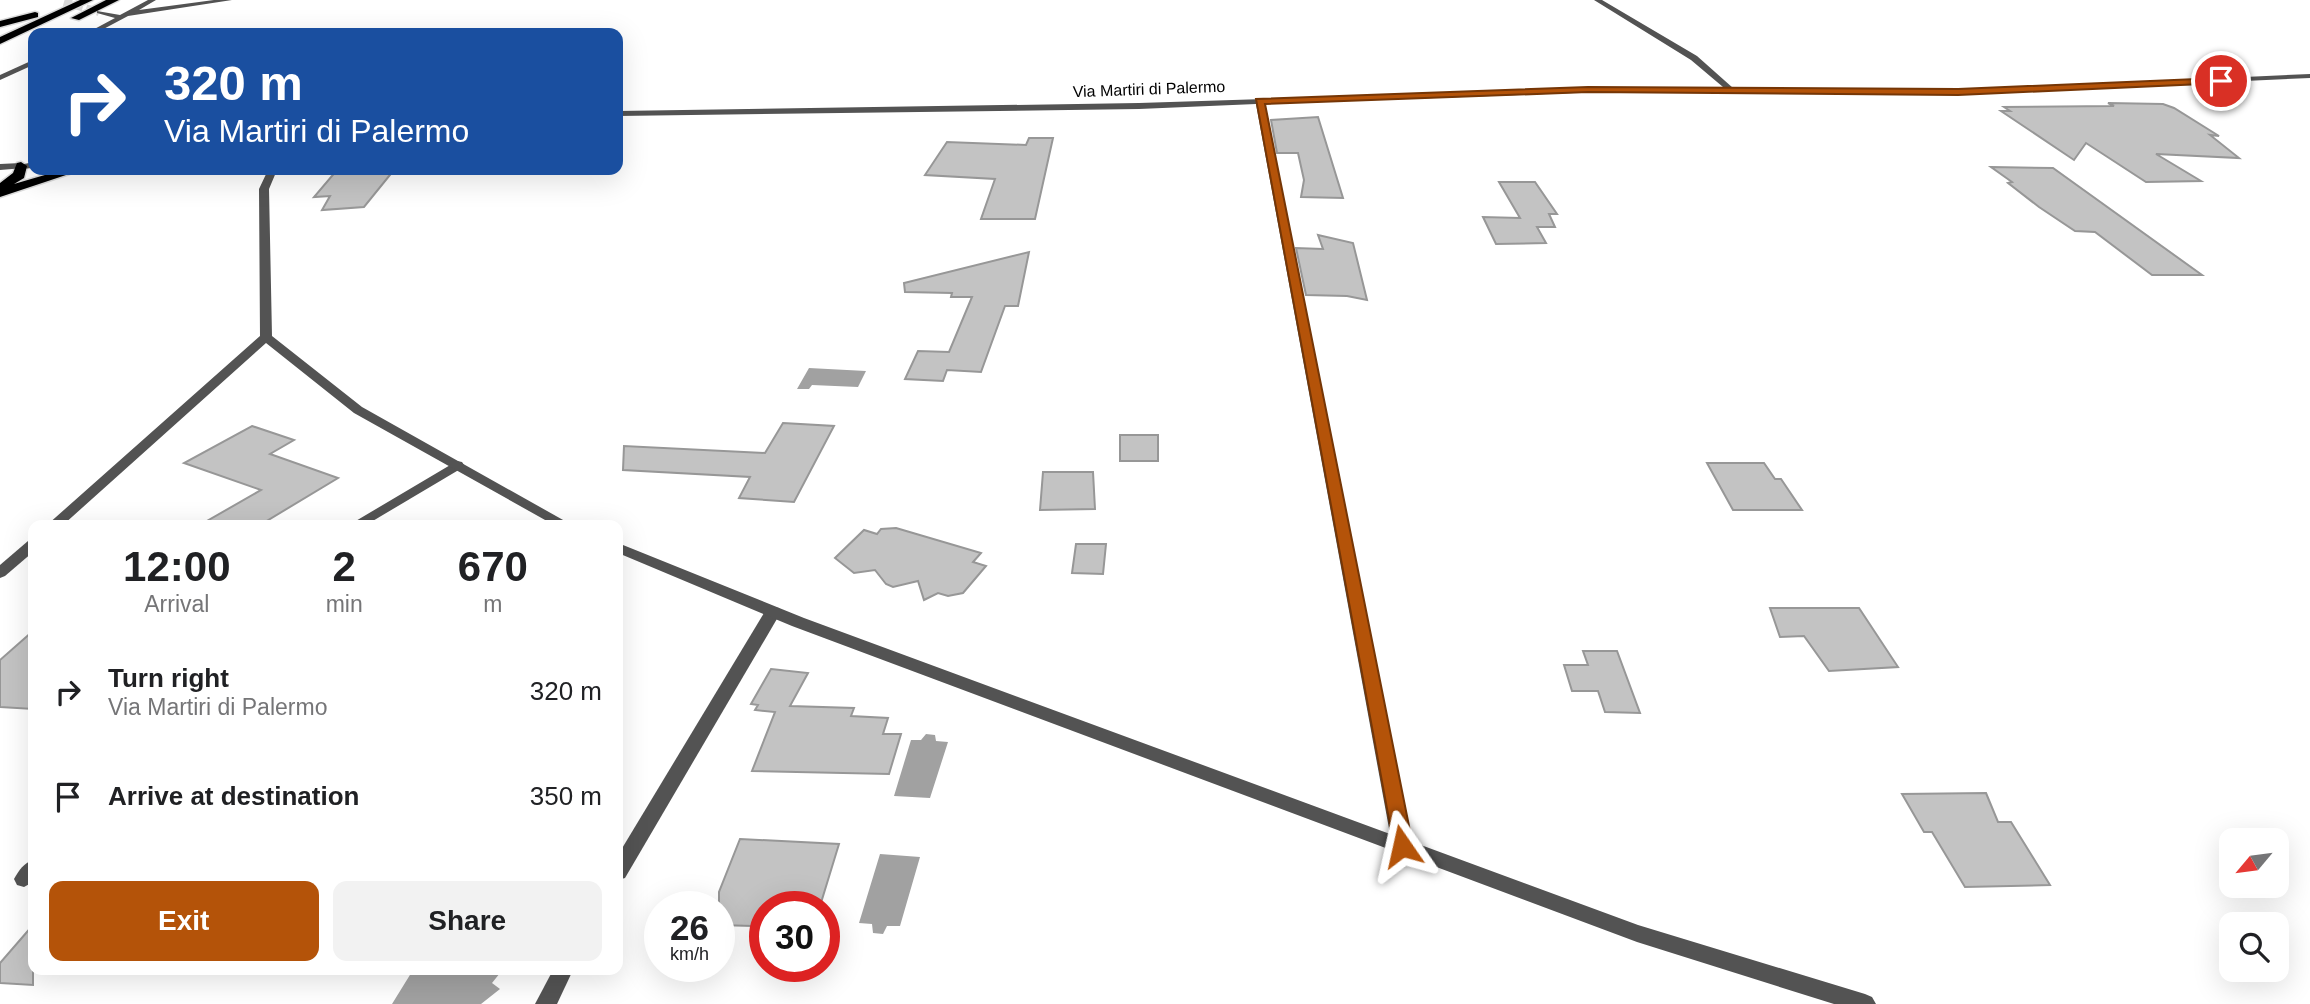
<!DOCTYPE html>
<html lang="en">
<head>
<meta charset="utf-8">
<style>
	:root { --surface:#fff; --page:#f2f2f2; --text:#202124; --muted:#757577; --accent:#b45309 }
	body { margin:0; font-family:Helvetica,sans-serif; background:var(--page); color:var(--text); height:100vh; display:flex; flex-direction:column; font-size:26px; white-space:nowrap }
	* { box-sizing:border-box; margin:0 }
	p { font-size:23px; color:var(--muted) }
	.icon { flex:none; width:38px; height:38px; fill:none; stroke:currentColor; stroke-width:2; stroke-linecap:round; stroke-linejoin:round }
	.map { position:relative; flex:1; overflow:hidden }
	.details { position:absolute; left:28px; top:520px; width:595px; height:455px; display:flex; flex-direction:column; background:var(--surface); border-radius:14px; box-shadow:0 7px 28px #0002 }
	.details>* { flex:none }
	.hud { position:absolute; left:28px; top:28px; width:595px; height:147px; border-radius:14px; box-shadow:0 7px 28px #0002; background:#1a4fa0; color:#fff; overflow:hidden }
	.needle { width:46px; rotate:241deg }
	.buttons { position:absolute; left:2219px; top:828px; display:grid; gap:14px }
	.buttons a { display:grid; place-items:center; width:70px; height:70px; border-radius:14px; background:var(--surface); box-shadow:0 7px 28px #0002; font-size:35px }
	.speed { position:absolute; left:644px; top:891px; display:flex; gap:14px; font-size:35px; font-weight:700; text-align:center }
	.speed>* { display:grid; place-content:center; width:91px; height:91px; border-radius:50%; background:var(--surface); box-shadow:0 7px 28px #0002; line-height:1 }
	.speed small { font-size:18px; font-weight:400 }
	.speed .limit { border:10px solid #d22; background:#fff; color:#111 }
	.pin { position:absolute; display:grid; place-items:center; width:60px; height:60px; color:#fff; margin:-30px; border:4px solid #fff; border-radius:50%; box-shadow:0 2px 7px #0007 }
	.me { position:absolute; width:77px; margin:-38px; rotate:349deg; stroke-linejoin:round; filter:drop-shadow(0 0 5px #0008) }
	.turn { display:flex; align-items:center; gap:24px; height:147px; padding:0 21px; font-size:32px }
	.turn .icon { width:91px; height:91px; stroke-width:2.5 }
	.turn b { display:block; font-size:49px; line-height:60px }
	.eta { display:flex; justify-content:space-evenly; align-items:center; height:119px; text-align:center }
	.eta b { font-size:42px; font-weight:700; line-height:49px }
	.cta { display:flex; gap:14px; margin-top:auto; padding:14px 21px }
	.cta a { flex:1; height:80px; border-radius:14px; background:var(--accent); color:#fff; font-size:28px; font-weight:700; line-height:80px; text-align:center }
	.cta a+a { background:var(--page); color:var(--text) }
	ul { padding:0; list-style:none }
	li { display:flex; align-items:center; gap:21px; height:105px; padding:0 21px }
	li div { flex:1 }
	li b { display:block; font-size:26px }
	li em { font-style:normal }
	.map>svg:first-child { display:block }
</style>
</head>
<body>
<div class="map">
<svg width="2310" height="1004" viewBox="0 0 2310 1004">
	<rect width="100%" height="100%" fill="#fff"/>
	<g fill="#a1a1a1">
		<polygon points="809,368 866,371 858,387 812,385 809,389 797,389"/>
		<polygon points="926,734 935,735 936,741 948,742 930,798 894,796 911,740 921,740"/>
		<polygon points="880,854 920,857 900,926 887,926 883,934 873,933 872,924 859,923"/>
		<polygon points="413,970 500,973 492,983 500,989 481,1004 392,1004"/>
	</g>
	<g fill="#c3c3c3" stroke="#979797" stroke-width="2">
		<polygon points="2108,103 2163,104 2174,108 2219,136 2210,135 2239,158 2156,154 2201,181 2146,182 2086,143 2074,160 2001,111 2010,111 2004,107 2114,106"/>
		<polygon points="1318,117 1343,198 1301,197 1304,180 1298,153 1277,153 1271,120"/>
		<polygon points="1029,138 1053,138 1035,219 981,219 995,179 925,175 947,142 1026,145"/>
		<polygon points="1991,167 2053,168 2202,275 2152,275 2095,232 2075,231 2039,207 2008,183 2012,182"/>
		<polygon points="337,170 394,170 364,207 322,210 330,196 314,197"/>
		<polygon points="1499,182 1535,182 1557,214 1549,214 1555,227 1537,227 1546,243 1496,244 1483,217 1520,218"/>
		<polygon points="1318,235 1353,243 1367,300 1347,296 1306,295 1296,248 1323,249"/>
		<polygon points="1029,252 1018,306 1005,306 981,372 947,370 943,381 905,379 918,351 949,352 972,297 951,297 952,293 905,292 904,283"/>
		<polygon points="783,423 834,426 794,502 739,498 750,477 623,470 624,446 765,453"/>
		<polygon points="252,426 294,440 270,454 338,478 260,525 200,525 261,490 184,463"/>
		<rect x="1120" y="435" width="38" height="26"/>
		<polygon points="1707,463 1764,463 1775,479 1781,479 1802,510 1733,510"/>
		<polygon points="1043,472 1093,472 1095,509 1040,510"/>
		<polygon points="896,528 981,553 973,562 986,566 963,593 948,596 938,593 924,600 918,581 893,587 886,584 875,570 854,573 835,558 864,530 877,534 881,529"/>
		<polygon points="1076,544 1106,544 1103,574 1072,573"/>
		<polygon points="1770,608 1859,608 1898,667 1829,671 1804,636 1780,637"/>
		<polygon points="33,631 33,709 0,707 0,660"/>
		<polygon points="1583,651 1617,651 1640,713 1605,712 1598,691 1572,691 1564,665 1588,665"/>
		<polygon points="771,669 808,673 790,706 854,708 851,716 888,718 883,734 901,734 889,774 752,771 775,712 755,710 758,705 751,704"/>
		<polygon points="1986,793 1998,822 2011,822 2050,885 1965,887 1932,832 1924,832 1902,794"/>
		<polygon points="740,839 839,844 820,906 765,906 765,921 753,920 752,926 719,925 719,892"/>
		<polygon points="33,925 33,985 0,983 0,963"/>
	</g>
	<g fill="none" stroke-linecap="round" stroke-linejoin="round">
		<polyline stroke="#d9d9d9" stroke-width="8" stroke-dasharray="8 3.5" stroke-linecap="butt" points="64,2 99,12"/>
		<g stroke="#dbdbdb" stroke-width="3">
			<g id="trunk">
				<polygon points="80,0 93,0 0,44 0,37"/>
				<polygon points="106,0 119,0 79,20 71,18"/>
				<polygon points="35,12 38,13 38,17 0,27 0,21"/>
				<polygon points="21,162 27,166 24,178 14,184 62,170 81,170 0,197 0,183 13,173 17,163"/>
			</g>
		</g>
		<g fill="#535353" fill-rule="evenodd">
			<polygon points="457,461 462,462 464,465 462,468 366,525 349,525"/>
			<polygon points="773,607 779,608 781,612 625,878 618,880 618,855 767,608"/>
			<path d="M33 860V882L24 887 17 885 14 879C19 870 24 863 33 860Z"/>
			<polygon points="553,970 573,970 557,1004 535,1004"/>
		</g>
		<g fill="#535353" fill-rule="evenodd">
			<polygon points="148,0 156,0 139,10 214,0 232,0 128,16 96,33 87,33 115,18 97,13 97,11 120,15"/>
			<polygon points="1594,0 1602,0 1697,56 1733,88 1958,90 2310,74 2310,78 1958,94 1631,91 1265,104 1410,841 1638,925 1865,994 1872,997 1876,1004 1834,1004 1637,942 792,626 618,553 618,543 804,618 1390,834 1256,104 1139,109 618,116 618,111 1139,103 1631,87 1723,87 1691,60"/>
			<polygon points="33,60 33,65 0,80 0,75"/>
			<polygon points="33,162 33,168 21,169 16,166"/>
			<polygon points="268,170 277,170 269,189 272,336 362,407 572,525 554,525 354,413 266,343 63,525 47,525 260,336 259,189"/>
			<polygon points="33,539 33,552 5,576 0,578 0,565 28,541"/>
		</g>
		<polygon fill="#535353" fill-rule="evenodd" points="21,163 26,166 24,168 0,170 0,164"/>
		<use href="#trunk" fill="#000" fill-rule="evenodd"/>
	</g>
	<polygon fill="#b45309" stroke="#753606" stroke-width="2" points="2221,78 2225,81 2224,83 1958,95 1588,92 1265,104 1413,846 1410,852 1402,855 1395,852 1256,99 1588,87 1958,89"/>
	<g text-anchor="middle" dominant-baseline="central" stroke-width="6" stroke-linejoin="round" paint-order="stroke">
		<g font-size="16" fill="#000" stroke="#fff">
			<text transform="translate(1149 89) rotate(-2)">Via Martiri di Palermo</text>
		</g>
	</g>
</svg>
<div class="buttons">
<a><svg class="needle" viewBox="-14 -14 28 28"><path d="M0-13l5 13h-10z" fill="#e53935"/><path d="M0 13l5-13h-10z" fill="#757577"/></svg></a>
<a><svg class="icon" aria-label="search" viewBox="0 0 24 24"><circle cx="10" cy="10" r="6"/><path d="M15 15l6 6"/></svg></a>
</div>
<div class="speed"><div>26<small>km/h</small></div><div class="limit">30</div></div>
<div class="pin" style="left:2221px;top:81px;background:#d93025"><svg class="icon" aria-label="arrive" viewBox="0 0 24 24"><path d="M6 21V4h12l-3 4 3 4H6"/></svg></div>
<svg class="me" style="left:1402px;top:846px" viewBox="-20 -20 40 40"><path d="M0-17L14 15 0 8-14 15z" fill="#b45309" stroke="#fff" stroke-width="4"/></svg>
<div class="hud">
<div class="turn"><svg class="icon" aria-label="right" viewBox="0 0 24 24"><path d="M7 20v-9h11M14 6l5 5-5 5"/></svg><div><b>320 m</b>Via Martiri di Palermo</div></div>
</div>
<section class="details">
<div class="eta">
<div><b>12:00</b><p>Arrival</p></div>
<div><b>2</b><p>min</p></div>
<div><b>670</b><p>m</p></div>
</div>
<ul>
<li><svg class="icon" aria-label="right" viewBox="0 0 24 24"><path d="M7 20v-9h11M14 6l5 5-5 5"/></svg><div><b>Turn right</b><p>Via Martiri di Palermo</p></div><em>320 m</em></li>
<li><svg class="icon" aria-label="arrive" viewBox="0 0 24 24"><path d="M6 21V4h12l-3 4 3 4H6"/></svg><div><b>Arrive at destination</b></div><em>350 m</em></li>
</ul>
<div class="cta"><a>Exit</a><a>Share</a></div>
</section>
</div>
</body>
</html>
